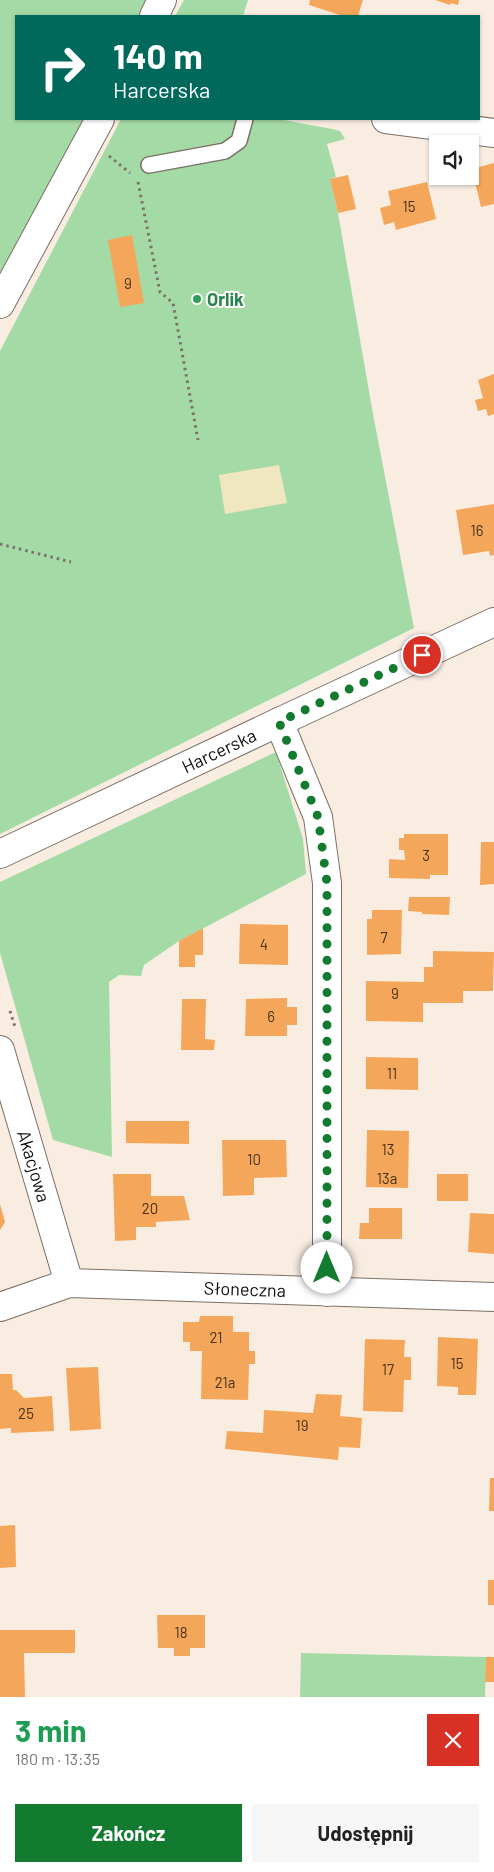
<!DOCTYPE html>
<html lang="pl">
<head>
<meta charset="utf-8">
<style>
	:root { --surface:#fff; --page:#f6f6f6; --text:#222; --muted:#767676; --accent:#137b2f }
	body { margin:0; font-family:Barlow,sans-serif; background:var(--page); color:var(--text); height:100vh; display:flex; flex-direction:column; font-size:19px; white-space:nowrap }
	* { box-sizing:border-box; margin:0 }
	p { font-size:16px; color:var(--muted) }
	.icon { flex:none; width:28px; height:28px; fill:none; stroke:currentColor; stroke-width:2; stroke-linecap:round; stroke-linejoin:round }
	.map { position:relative; height:1697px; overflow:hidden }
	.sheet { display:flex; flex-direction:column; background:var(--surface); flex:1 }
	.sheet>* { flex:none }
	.banner { position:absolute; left:15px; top:15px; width:465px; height:105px; border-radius:0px; box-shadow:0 1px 4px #0004; background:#00695c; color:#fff; overflow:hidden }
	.fabs { position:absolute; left:429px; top:135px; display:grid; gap:10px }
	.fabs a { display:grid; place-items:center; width:50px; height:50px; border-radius:0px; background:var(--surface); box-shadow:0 1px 4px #0004; font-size:25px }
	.pin { position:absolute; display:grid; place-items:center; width:42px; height:42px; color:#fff; margin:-21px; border:2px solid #fff; border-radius:50%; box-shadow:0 1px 5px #0007 }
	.me { position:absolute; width:55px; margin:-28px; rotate:0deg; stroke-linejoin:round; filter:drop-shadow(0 0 4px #0008) }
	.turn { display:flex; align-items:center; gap:18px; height:105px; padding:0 15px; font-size:22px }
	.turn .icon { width:65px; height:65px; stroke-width:2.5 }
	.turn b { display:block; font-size:35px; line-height:42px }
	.round { display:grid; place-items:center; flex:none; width:52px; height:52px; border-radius:0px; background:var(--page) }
	.headline { display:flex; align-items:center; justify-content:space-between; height:85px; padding:0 15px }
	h1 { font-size:30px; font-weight:700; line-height:38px; color:#1e9e55 }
	.button { display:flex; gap:10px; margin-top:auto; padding:10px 15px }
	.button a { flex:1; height:58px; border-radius:0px; background:var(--accent); color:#fff; font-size:20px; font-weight:700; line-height:58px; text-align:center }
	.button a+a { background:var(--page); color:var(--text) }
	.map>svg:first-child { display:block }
</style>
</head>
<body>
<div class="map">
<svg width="494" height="1697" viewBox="0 0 494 1697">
	<rect width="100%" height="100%" fill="#f9ede2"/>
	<g fill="#a4daa5">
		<polygon points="0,0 148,0 139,16 16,16 16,119 85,119 0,281"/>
		<polygon points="184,0 248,0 243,16 175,16"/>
		<polygon points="121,119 278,119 332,129 340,131 345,139 327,144 336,177 330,179 338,213 373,414 414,628 0,834 0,351"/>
		<polygon points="276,752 303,839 306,874 179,941 144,965 141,976 119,975 109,982 112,1157 53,1140 0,953 0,882"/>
		<polygon points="301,1653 486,1657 485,1697 300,1697"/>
	</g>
	<polygon fill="#f0e6c0" points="279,465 287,503 225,514 219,475"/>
	<g fill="#f4a75a">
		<polygon points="310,0 363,0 358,16 343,16 309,5"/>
		<polygon points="435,0 459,0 458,5 451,3 450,5"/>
		<polygon points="494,163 494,204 481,207 472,169"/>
		<polygon points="348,175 356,209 338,213 330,179"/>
		<polygon points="427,182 436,219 396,230 394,222 384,225 380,208 391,205 388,191"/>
		<polygon points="132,235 144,303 120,307 108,240"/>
		<polygon points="494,374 494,414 488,416 486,409 478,411 475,400 483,398 478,380"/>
		<polygon points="494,504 494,555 490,556 489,551 463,555 456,510"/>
		<polygon points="404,834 448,834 448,875 430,875 430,879 389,878 389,859 405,860 404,850 399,850 399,838 404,838"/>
		<polygon points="481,842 494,842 494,884 480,885"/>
		<polygon points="409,897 450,897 449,915 422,914 422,912 408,911"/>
		<polygon points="372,910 402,910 401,954 367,955 367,919 372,919"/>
		<polygon points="240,924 288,925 288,965 239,964"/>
		<polygon points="203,928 203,955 195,955 195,967 179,967 179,941"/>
		<polygon points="433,951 494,952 493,991 463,991 463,1003 423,1003 423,1022 366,1021 366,981 424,982 424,967 433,967"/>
		<polygon points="287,998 287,1007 297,1007 297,1025 287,1025 287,1036 245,1036 246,999"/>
		<polygon points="182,999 206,999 205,1039 215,1040 214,1050 181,1050"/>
		<polygon points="366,1057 418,1058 418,1090 366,1089"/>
		<polygon points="126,1121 189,1121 189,1144 126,1143"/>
		<polygon points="367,1130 409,1131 408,1188 366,1187"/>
		<polygon points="222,1140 286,1140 287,1177 254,1178 254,1195 223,1196"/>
		<polygon points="113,1174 151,1174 151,1196 184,1196 190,1220 156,1222 156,1227 136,1227 136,1240 115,1241"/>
		<rect x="437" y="1174" width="31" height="27"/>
		<polygon points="0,1204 5,1222 0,1230"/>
		<polygon points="369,1208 402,1208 402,1239 359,1239 360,1223 369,1223"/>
		<polygon points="470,1213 494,1214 494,1254 468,1252"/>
		<polygon points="200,1316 233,1316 233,1332 249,1332 249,1351 255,1351 255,1364 249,1364 248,1400 201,1399 202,1351 190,1351 190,1342 183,1342 183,1322 199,1322"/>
		<polygon points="438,1337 478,1339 476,1395 458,1395 458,1387 437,1386"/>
		<polygon points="365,1339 405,1340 404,1357 411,1357 411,1380 404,1380 403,1412 363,1411"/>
		<polygon points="98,1367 101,1429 70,1431 66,1368"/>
		<polygon points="0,1374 12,1374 13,1390 16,1390 24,1398 52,1396 54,1431 11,1433 11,1428 0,1429"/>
		<polygon points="316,1394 342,1395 340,1416 362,1418 360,1448 339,1447 338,1460 225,1449 227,1431 263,1433 264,1410 313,1413"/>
		<polygon points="490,1478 494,1478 494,1511 489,1511"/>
		<polygon points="15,1525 16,1567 0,1568 0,1526"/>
		<rect x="488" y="1580" width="6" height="25"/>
		<polygon points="157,1615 205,1615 205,1648 190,1648 190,1656 174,1656 174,1648 158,1648"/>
		<polygon points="0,1630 75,1630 75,1653 24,1653 25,1697 0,1697"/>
		<polygon points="486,1657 494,1657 494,1682 485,1682"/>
	</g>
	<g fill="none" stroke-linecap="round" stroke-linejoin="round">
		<g stroke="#7b7067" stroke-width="18">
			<polyline id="service" points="149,165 225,151 239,141 245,119"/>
		</g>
		<g stroke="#7b7067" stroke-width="30">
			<g id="minor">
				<polyline points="154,16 162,0"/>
				<polyline points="386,119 494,133"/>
				<polyline points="0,304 100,119"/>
				<polyline points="279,722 318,817 327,883 327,1292"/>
				<path id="s1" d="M0 854 279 722 494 622"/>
				<path id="s2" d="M0 1050 69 1283"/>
				<path id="s3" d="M0 1307 69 1283 494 1297"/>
			</g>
		</g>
		<g stroke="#7a736c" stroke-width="3" stroke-dasharray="2.5 4" stroke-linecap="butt">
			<polyline points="109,156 130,173"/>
			<polyline points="138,182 160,292 173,303 198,440"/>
			<polyline points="0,544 71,562"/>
			<polyline points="10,1011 15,1027"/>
		</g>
		<use href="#service" stroke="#fff" stroke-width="15"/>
		<use href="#minor" stroke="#fff" stroke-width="28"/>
	</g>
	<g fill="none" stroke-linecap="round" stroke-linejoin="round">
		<polyline stroke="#137b2f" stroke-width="9" stroke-dasharray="0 16.2" points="327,1268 327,883 318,817 279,722 422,655"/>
	</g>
	<circle fill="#2e9e5b" stroke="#fffcfa" stroke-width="2" cx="197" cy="299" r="5"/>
	<g text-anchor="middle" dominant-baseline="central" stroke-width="4" stroke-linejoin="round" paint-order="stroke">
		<g font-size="15" fill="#48321c">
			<text x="409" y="206">15</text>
			<text x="128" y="283">9</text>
			<text x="477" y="530">16</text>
			<text x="426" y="855">3</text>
			<text x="384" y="937">7</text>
			<text x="264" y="944">4</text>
			<text x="395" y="993">9</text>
			<text x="271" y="1016">6</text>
			<text x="392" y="1073">11</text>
			<text x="388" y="1149">13</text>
			<text x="254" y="1159">10</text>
			<text x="387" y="1178">13a</text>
			<text x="150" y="1208">20</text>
			<text x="216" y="1337">21</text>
			<text x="457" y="1363">15</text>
			<text x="388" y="1369">17</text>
			<text x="225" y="1382">21a</text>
			<text x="26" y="1413">25</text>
			<text x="302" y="1425">19</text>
			<text x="181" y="1632">18</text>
		</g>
		<g font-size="18" font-weight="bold" fill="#27864d" stroke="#fffcfa" text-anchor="start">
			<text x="207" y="299">Orlik</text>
		</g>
		<g font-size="18" fill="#0f0b08" stroke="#fffcfa">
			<text stroke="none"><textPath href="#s1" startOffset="242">Harcerska</textPath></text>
			<text stroke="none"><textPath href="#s2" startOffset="121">Akacjowa</textPath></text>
			<text stroke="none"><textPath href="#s3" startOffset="249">Słoneczna</textPath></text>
		</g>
	</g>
</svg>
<div class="fabs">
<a><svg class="icon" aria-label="sound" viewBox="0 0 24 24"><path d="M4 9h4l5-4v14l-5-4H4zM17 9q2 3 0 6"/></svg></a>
</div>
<div class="pin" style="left:422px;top:655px;background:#d93025"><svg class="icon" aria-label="arrive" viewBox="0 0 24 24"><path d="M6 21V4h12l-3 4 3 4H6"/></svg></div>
<svg class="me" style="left:327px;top:1268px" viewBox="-20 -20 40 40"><circle r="19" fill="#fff"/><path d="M0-13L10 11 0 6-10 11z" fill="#137b2f"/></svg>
<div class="banner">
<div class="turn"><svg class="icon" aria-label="right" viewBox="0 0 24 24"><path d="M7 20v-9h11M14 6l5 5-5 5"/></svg><div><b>140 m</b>Harcerska</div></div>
</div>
</div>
<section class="sheet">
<div class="headline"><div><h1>3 min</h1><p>180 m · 13:35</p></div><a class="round" style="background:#d93025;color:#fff"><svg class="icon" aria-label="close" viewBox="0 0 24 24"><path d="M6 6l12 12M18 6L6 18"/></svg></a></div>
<div class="button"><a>Zakończ</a><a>Udostępnij</a></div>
</section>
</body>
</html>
